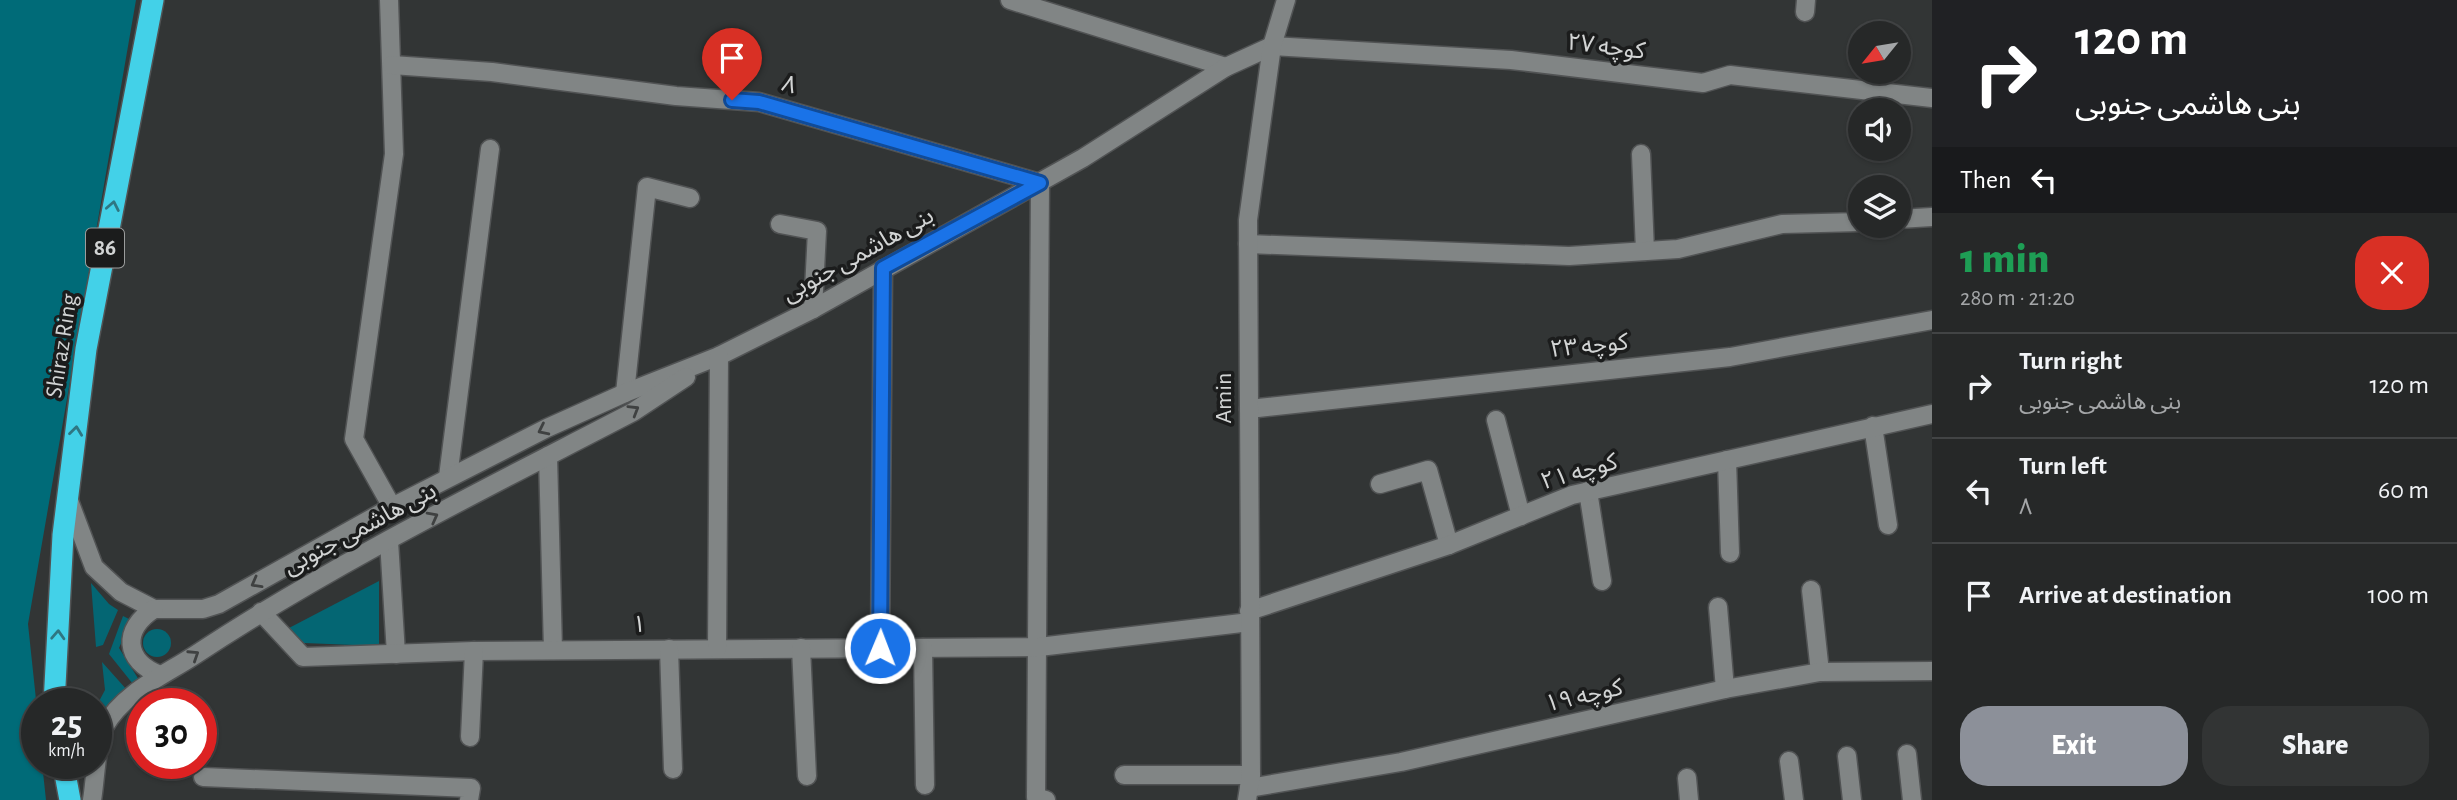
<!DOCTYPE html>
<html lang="en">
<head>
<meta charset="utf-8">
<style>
	:root { --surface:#262828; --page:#323434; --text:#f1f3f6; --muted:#a4a6a8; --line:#424445; --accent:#8c9099 }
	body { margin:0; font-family:"Alegreya Sans","Noto Sans Arabic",sans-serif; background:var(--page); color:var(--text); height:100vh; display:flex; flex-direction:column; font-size:26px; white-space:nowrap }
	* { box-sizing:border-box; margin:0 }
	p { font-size:23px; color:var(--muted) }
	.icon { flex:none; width:38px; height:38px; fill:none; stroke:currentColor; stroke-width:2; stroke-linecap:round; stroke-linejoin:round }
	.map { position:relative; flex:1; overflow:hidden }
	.details { display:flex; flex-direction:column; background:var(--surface); width:525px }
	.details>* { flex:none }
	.banner { background:#202124; color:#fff; overflow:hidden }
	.needle { width:46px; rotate:240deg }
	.buttons { position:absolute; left:1848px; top:21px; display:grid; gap:14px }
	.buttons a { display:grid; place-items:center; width:63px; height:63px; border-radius:50%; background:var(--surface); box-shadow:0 2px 5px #0004,0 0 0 2px var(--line); font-size:35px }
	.speed { position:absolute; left:21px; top:688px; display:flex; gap:14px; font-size:35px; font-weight:700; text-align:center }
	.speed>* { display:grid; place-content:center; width:91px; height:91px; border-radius:50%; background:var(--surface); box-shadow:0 2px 5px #0004,0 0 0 2px var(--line); line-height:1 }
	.speed small { font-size:18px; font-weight:400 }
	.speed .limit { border:10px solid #d22; background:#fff; color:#111 }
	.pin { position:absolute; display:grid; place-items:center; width:60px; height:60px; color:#fff; margin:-72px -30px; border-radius:50% 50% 50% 0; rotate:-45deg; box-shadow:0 0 7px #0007 }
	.pin .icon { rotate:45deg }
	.me { position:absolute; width:77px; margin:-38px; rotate:1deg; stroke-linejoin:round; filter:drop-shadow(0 0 5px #0008) }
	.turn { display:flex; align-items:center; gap:24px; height:147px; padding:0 28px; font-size:32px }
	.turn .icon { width:91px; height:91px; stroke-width:2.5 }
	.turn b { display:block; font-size:49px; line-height:60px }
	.then { display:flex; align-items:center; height:66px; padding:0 28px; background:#0003; gap:14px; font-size:26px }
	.round { display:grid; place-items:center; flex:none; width:74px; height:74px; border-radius:28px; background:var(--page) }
	.overview { display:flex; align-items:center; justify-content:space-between; height:119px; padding:0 28px }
	h1 { font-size:42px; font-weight:800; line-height:52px; color:#1e9e55 }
	.button { display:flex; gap:14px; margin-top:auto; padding:14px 28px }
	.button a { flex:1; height:80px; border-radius:28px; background:var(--accent); color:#fff; font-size:28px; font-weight:800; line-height:80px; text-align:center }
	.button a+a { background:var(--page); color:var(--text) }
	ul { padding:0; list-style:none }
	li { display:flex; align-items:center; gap:21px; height:105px; padding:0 28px; border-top:2px solid var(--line) }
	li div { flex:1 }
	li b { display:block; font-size:26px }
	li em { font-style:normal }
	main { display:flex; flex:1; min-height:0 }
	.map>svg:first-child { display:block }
</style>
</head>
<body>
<main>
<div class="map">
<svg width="1932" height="800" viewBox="0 0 1932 800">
	<rect width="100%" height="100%" fill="#323535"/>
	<g fill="#046673">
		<polygon points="379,581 379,646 304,643 289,628"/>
		<polygon points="91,583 109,604 118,610 103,645 96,647"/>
		<polygon points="123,616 131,620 119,648 139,680 133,684 109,654"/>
		<circle cx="157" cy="643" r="14"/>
		<polygon points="102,662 127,690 100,721 96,717 96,707 105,690"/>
	</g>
	<polygon fill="#006b78" points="0,0 136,0 28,624 37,709 37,763 42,763 46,800 0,800"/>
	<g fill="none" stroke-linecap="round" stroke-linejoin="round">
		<g stroke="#515354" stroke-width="21">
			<g id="minor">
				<polyline points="389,0 394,154 354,439 392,507"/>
				<polyline points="1010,0 1226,67"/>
				<polyline points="1805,12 1806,0"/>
				<polyline points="392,65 492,72 676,96 759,102 1040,183 1036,797 1046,800"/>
				<polyline points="1641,154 1645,251"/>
				<polyline points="1899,219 1932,217"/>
				<polyline points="780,224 817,231 813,309"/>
				<polyline points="1248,244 1569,256 1678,249 1782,224 1860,222"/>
				<polyline points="625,393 647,187 690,198"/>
				<polyline points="1249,409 1730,357 1932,320"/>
				<polyline points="1496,420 1521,516"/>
				<polyline points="1873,426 1888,525"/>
				<polyline points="548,456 553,650"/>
				<polyline points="1727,460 1730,553"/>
				<polyline points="448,477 490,149"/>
				<polyline points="1380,484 1428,470 1449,545"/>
				<polyline points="1588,491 1602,581"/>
				<polyline points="68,498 94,567 121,592 154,609 203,609 219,604 392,507 547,428 625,393 719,356 813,309 1083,158 1226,67 1272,46 1511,60 1703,83 1730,75 1932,98"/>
				<polyline points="389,541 396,654"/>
				<polyline points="1811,590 1820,672"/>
				<polyline points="1718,607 1725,689"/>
				<path d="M154 609C122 629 124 661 160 675"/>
				<polyline points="1249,611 1449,545 1572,495 1932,414"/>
				<polyline points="261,612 303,657 474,651 1039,647 1250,622"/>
				<polyline points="801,648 807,776"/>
				<polyline points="880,648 883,269"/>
				<polyline points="923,648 925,785"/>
				<polyline points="669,649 673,769"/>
				<polyline points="717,649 719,356"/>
				<polyline points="470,737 474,651"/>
				<polyline points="1907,754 1912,800"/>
				<polyline points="1847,756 1852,800"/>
				<polyline points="1789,761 1794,800"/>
				<polyline points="1124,775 1251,775"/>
				<polyline points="203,777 471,788 469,800"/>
				<polyline points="1687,778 1689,800"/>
				<polyline points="1249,788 1401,762 1725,689 1820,672 1932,671"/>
				<path d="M92 800C95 784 97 738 104 727 124 692 163 676 195 655 334 563 485 489 633 412L686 377"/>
				<polyline points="1247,800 1251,775 1248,220 1272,46 1286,0"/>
			</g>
		</g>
		<g stroke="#515354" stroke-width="24">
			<g id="highway">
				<polyline points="54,704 63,535 86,349 153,0"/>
				<polyline points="63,763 70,800"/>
			</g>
		</g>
		<use href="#minor" stroke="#818585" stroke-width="18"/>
		<use href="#highway" stroke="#43d1e8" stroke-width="21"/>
	</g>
	<defs><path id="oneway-chevron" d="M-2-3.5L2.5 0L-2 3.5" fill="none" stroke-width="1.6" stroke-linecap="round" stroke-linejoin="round" transform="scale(1.75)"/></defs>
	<g stroke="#2f7682">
		<use href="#oneway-chevron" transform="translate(113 206) rotate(-79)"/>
		<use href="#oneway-chevron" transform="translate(76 431) rotate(-83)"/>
		<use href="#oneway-chevron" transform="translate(58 635) rotate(-87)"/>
	</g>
	<g stroke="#3f4141">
		<use href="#oneway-chevron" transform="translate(634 410) rotate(-31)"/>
		<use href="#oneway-chevron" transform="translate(543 430) rotate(154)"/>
		<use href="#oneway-chevron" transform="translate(433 517) rotate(-28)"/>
		<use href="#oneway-chevron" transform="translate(256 583) rotate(151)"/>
		<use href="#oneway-chevron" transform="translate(194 655) rotate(-33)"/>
	</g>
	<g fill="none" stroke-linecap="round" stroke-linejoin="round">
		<g stroke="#114b97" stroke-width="18">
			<polyline id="route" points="732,100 759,102 1040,183 883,268 880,648"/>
		</g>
		<use href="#route" stroke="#1a73e8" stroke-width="12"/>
	</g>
	<g text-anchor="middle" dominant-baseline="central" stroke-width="7" stroke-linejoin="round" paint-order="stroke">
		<rect fill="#1b1c1c" stroke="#9b9d9d" stroke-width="2" x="86" y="228.5" width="38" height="39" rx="5"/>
		<g font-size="23" font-weight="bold" fill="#d2d4d4">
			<text x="105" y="248">86</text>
		</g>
		<g font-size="24" fill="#d2d4d4" stroke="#1b1c1c">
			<text transform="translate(1606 47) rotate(7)">کوچه ۲۷</text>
			<text transform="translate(789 85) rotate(16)">۸</text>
			<text transform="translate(858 255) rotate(-29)">بنی هاشمی جنوبی</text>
			<text transform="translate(62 346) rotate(-81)">Shiraz Ring</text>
			<text transform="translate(1589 346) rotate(-6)">کوچه ۲۳</text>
			<text transform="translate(1224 398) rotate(-90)">Amin</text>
			<text transform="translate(1579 472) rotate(-16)">کوچه ۲۱</text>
			<text transform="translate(360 529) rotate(-28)">بنی هاشمی جنوبی</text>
			<text x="639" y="625">۱</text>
			<text transform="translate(1584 696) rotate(-13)">کوچه ۱۹</text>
		</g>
	</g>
</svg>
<div class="buttons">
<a><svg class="needle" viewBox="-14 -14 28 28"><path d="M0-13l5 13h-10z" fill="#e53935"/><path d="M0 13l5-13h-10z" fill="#a4a6a8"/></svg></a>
<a><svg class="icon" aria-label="sound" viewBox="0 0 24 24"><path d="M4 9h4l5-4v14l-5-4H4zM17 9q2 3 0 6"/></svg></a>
<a><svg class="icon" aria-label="layers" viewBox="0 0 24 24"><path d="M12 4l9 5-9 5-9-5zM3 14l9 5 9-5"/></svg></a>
</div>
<div class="speed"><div>25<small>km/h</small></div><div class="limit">30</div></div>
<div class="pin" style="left:732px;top:100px;background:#d93025"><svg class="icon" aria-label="arrive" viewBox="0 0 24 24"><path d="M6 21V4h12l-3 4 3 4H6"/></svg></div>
<svg class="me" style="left:880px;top:648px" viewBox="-20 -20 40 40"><circle r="17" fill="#1a73e8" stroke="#fff" stroke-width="3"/><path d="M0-11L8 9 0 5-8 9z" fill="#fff"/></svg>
</div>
<section class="details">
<div class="banner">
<div class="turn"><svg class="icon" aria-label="right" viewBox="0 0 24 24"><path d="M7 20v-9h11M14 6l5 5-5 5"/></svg><div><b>120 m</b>بنی هاشمی جنوبی</div></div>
<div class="then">Then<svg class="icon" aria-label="left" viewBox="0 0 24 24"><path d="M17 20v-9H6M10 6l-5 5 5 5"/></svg></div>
</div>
<div class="overview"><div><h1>1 min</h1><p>280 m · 21:20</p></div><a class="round" style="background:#d93025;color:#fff"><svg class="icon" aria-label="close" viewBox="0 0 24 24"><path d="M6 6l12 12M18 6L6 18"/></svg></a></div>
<ul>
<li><svg class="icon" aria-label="right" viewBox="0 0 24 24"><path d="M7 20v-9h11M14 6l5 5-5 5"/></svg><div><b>Turn right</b><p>بنی هاشمی جنوبی</p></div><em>120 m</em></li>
<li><svg class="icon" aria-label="left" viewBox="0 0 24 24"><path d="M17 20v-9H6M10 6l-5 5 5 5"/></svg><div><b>Turn left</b><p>۸</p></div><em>60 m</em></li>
<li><svg class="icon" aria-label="arrive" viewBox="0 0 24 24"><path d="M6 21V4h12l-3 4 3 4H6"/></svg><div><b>Arrive at destination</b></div><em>100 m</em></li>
</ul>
<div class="button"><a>Exit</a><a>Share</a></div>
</section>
</main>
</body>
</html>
